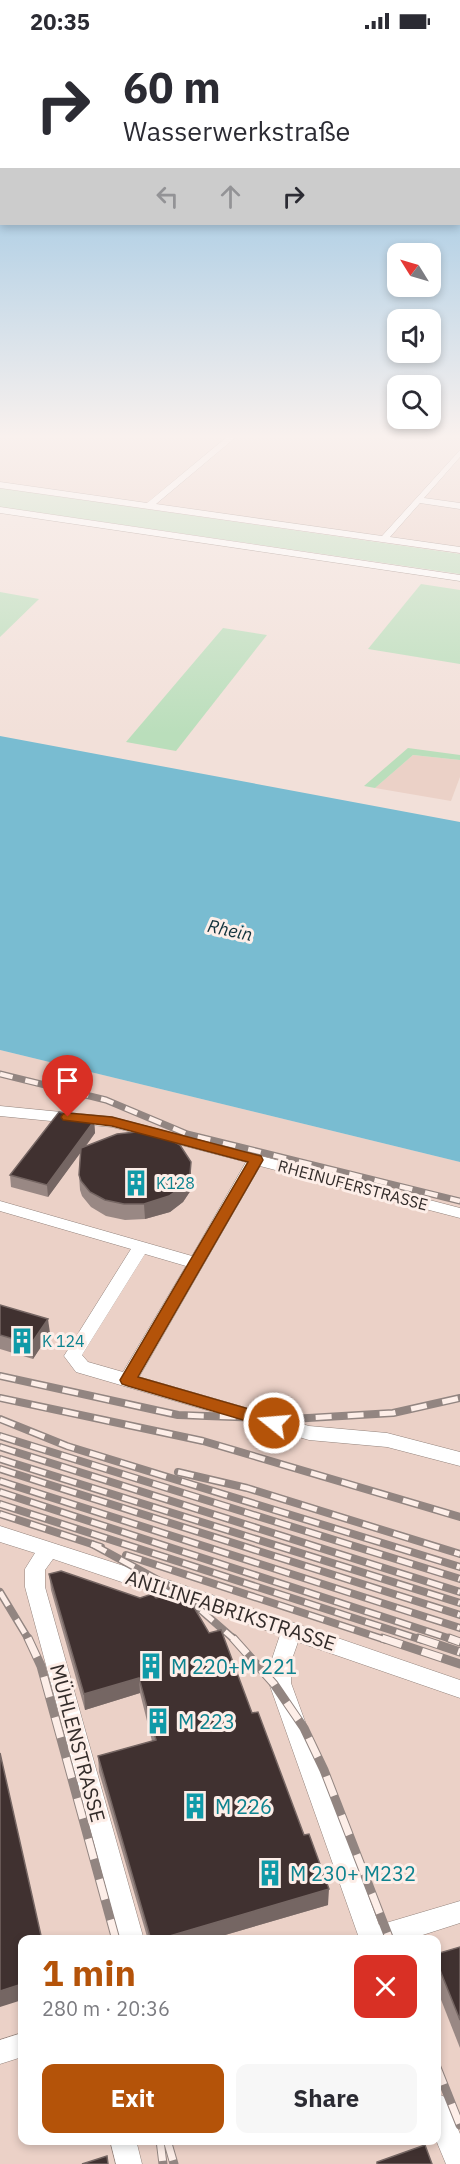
<!DOCTYPE html>
<html lang="en">
<head>
<meta charset="utf-8">
<style>
	:root { --surface:#fff; --page:#f7f7f7; --text:#2b2b33; --muted:#7c7c81; --accent:#b45309 }
	body { margin:0; font-family:"IBM Plex Sans",sans-serif; background:var(--page); color:var(--text); height:100vh; display:flex; flex-direction:column; font-size:22px; white-space:nowrap }
	* { box-sizing:border-box; margin:0 }
	p { font-size:20px; color:var(--muted) }
	.icon { flex:none; width:33px; height:33px; fill:none; stroke:currentColor; stroke-width:2; stroke-linecap:round; stroke-linejoin:round }
	.map { position:relative; flex:1; overflow:hidden }
	.side { position:absolute; left:18px; top:1893px; width:423px; height:210px; display:flex; flex-direction:column; background:var(--surface); border-radius:12px; box-shadow:0 3px 9px #0003 }
	.side>* { flex:none }
	.banner { position:absolute; left:0px; top:0px; width:460px; height:183px; box-shadow:0 3px 9px #0003; background:#fff; color:var(--text); overflow:hidden }
	.needle { width:39px; rotate:307deg }
	.fabs { position:absolute; left:387px; top:201px; display:grid; gap:12px }
	.fabs a { display:grid; place-items:center; width:54px; height:54px; border-radius:12px; background:var(--surface); box-shadow:0 3px 9px #0003; font-size:30px }
	.pin { position:absolute; display:grid; place-items:center; width:51px; height:51px; color:#fff; margin:-62px -26px; border-radius:50% 50% 50% 0; rotate:-45deg; box-shadow:0 0 6px #0007 }
	.pin .icon { rotate:45deg }
	.me { position:absolute; width:66px; margin:-33px; rotate:287deg; stroke-linejoin:round; filter:drop-shadow(0 0 4px #0008) }
	.turn { display:flex; align-items:center; gap:21px; height:126px; padding:0 24px; font-size:27px }
	.turn .icon { width:78px; height:78px; stroke-width:2.5 }
	.turn b { display:block; font-size:42px; line-height:51px }
	.lanes { display:flex; align-items:center; height:57px; padding:0 24px; background:#0003; justify-content:center; gap:30px; direction:ltr }
	.lanes .off { opacity:.35 }
	.round { display:grid; place-items:center; flex:none; width:63px; height:63px; border-radius:12px; background:var(--page) }
	.headline { display:flex; align-items:center; justify-content:space-between; height:102px; padding:0 24px }
	h1 { font-size:36px; font-weight:800; line-height:45px; color:var(--accent) }
	.primary-button { display:flex; gap:12px; margin-top:auto; padding:12px 24px }
	.primary-button a { flex:1; height:69px; border-radius:12px; background:var(--accent); color:#fff; font-size:24px; font-weight:800; line-height:69px; text-align:center }
	.primary-button a+a { background:var(--page); color:var(--text) }
	.status { display:flex; justify-content:space-between; align-items:center; height:42px; padding:0 30px; background:var(--surface); direction:ltr }
	.status svg { height:16px; fill:currentColor }
	.map>svg:first-child { display:block }
</style>
</head>
<body>
<div class="status"><b>20:35</b><svg viewBox="0 0 49 12"><path d="M0 12V9h3v3zM5 12V6h3v6zM10 12V3h3v9zM15 12V0h3v12zM26 1h20v11H26zM47 4h2v5h-2z"/></svg></div>
<div class="map">
<svg width="460" height="2122" viewBox="0 0 460 2122">
	<rect width="100%" height="100%" fill="#f2e0d9"/>
	<g fill="#ebd1c7" fill-rule="evenodd">
		<polygon points="0,395 460,395 460,512 0,446"/>
		<polygon points="413,713 460,718 460,735 451,759 375,746"/>
		<path d="M0 1008 460 1120V2122H0ZM22 1898H436V2098H22Z"/>
	</g>
	<g fill="#badebb">
		<polygon points="0,446 460,512 460,532 0,465"/>
		<polygon points="421,542 460,548 460,622 368,607"/>
		<polygon points="0,550 39,557 0,595"/>
		<polygon points="223,586 267,593 176,709 126,700"/>
		<polygon points="408,706 460,713 460,718 413,713 375,746 364,744"/>
	</g>
	<polygon fill="#79bcd1" points="0,694 460,780 460,1120 0,1008"/>
	<g fill="none" stroke-linecap="round" stroke-linejoin="round">
		<g stroke="#93837c" stroke-width="1">
			<g id="minor">
				<polygon points="227,395 236,395 156,462 382,494 460,408 460,415 424,456 460,461 460,467 420,461 390,495 460,505 460,511 0,446 0,440 147,461"/>
				<polygon points="0,465 460,533 460,539 0,471"/>
				<path d="M0 1064 112 1075 460 1166V1176L260 1124 139 1335 309 1384 387 1391 460 1410V1424L387 1405 309 1398 76 1330 64 1314 131 1207 0 1169V1159L192 1214 246 1120 112 1085 0 1074ZM145 1212 186 1224 123 1330 88 1320 82 1313Z"/>
				<polygon points="0,1484 180,1542 460,1638 460,1656 298,1600 292,1617 291,1641 379,1883 460,1859 460,1881 407,1898 356,1898 358,1893 269,1641 272,1617 280,1593 53,1517 45,1528 45,1545 144,1898 120,1898 25,1545 25,1527 35,1511 0,1500"/>
				<polygon points="22,1991 22,2015 0,2022 0,1998"/>
				<polygon points="436,2051 445,2055 460,2092 460,2122 446,2122 436,2098"/>
				<polygon points="110,2098 136,2098 142,2122 116,2122"/>
			</g>
		</g>
		<use href="#minor" fill="#fff" fill-rule="evenodd"/>
		<g stroke="#928581" stroke-width="7">
			<polyline id="rail-far2" points="0,1032 106,1058 187,1092 460,1159"/>
		</g>
		<g stroke="#928581" stroke-width="8">
			<g id="rail-far1">
				<polyline points="0,1334 178,1373 291,1377 393,1371 460,1356"/>
				<polyline points="0,1356 203,1399 460,1475"/>
				<polyline points="0,1377 67,1404 460,1525"/>
				<polyline points="0,1394 460,1537"/>
				<polyline points="0,1405 460,1550"/>
				<polyline points="0,1417 460,1561"/>
				<polyline points="0,1427 460,1573"/>
				<polyline points="178,1430 247,1446 460,1512"/>
				<polyline points="0,1439 460,1586"/>
				<polyline points="0,1450 454,1598"/>
				<polyline points="0,1462 422,1598"/>
				<polyline points="0,1472 101,1505"/>
				<polyline points="92,1502 180,1550 235,1598"/>
				<polyline points="126,1513 386,1598"/>
				<polyline points="0,1550 29,1598"/>
			</g>
		</g>
		<g stroke="#928581" stroke-width="9">
			<g id="rail">
				<polyline points="28,1596 41,1624 116,1898"/>
				<polyline points="233,1596 274,1642 304,1686 324,1728 390,1898"/>
				<polyline points="382,1596 460,1622"/>
				<polyline points="418,1596 460,1610"/>
				<polyline points="449,1596 460,1600"/>
				<polyline points="436,2023 460,2083"/>
				<polyline points="160,2098 163,2122"/>
				<polyline points="167,2098 174,2122"/>
			</g>
		</g>
		<use href="#rail-far2" stroke="#fdeee8" stroke-width="4.5" stroke-dasharray="13" stroke-linecap="butt"/>
		<use href="#rail-far1" stroke="#fdeee8" stroke-width="5" stroke-dasharray="16" stroke-linecap="butt"/>
		<use href="#rail" stroke="#fdeee8" stroke-width="7" stroke-dasharray="21" stroke-linecap="butt"/>
	</g>
	<g fill="#998884">
		<polygon points="94,1079 95,1091 86,1104 191,1135 191,1148 183,1160 170,1170 145,1177 125,1178 106,1174 91,1165 82,1154 80,1148 79,1133 80,1111 48,1155 11,1145 10,1133"/>
		<polygon points="0,1263 50,1291 33,1317 0,1307"/>
		<polygon points="49,1532 140,1556 156,1556 180,1560 252,1671 328,1863 208,1898 148,1898 99,1730 98,1714 152,1699 140,1651 85,1668 51,1548"/>
		<polygon points="460,1905 460,2006 436,1945 436,1912"/>
	</g>
	<g fill="#756663">
		<polygon points="94,1079 95,1091 48,1155 47,1143"/>
		<polygon points="191,1120 191,1148 183,1160 170,1170 145,1177 144,1162"/>
		<polygon points="48,1277 50,1291 33,1317 31,1302"/>
		<polygon points="139,1636 140,1651 85,1668 84,1652"/>
		<polygon points="329,1847 328,1863 208,1898 156,1898"/>
		<polygon points="22,1942 22,1958 0,1965 0,1949"/>
	</g>
	<g fill="#403130" stroke="#756663" stroke-width="1.5">
		<polygon points="59,1070 94,1079 47,1143 10,1133"/>
		<polygon points="136,1090 166,1095 180,1103 191,1120 190,1132 183,1144 169,1154 144,1162 124,1162 105,1158 90,1150 81,1139 79,1133 81,1106 117,1092"/>
		<polygon points="0,1263 48,1277 31,1302 0,1293"/>
		<polygon points="61,1529 140,1556 152,1552 156,1556 177,1551 180,1560 189,1557 209,1591 221,1588 252,1671 258,1670 304,1793 309,1792 329,1847 156,1898 151,1898 98,1714 156,1698 139,1636 84,1652 49,1532"/>
		<polygon points="0,1711 42,1898 22,1898 22,1942 0,1949"/>
		<polygon points="460,1905 460,1978 436,1918 436,1912"/>
		<polygon points="425,2103 432,2122 377,2122 377,2120"/>
		<polygon points="107,2114 108,2122 82,2122"/>
	</g>
	<linearGradient id="sky" x2="0" y2="1"><stop stop-color="#7bb7df"/><stop offset="0.57" stop-color="#f9f1ee"/><stop offset="1" stop-color="#f9f1ee" stop-opacity="0"/></linearGradient>
	<rect width="460" height="692" fill="url(#sky)"/>
	<polygon fill="#b45309" stroke="#753606" stroke-width="1.5" points="68,1071 112,1075 261,1114 263,1118 138,1335 280,1376 283,1381 280,1385 274,1387 128,1344 122,1342 120,1338 248,1120 112,1084 63,1078 61,1075 63,1072"/>
	<defs>
		<g id="building-bare" transform="scale(2.07)"><path d="M-4-6H4V6H1V3H-1V6H-4ZM-2.5-4.3h1.7v1.8h-1.7ZM.8-4.3h1.7v1.8H.8ZM-2.5-1h1.7V.8h-1.7ZM.8-1h1.7V.8H.8Z" fill="#0f9aa8" stroke="#fdeee8" stroke-width="2.5" paint-order="stroke"/></g>
	</defs>
	<g fill-rule="evenodd">
		<use href="#building-bare" x="136" y="1141"/>
		<use href="#building-bare" x="22" y="1299"/>
		<use href="#building-bare" x="151" y="1624"/>
		<use href="#building-bare" x="158" y="1679"/>
		<use href="#building-bare" x="195" y="1764"/>
		<use href="#building-bare" x="270" y="1831"/>
	</g>
	<g text-anchor="middle" dominant-baseline="central" stroke-width="6" stroke-linejoin="round" paint-order="stroke">
		<g font-size="16" fill="#0d838f" stroke="#fdeee8" text-anchor="start">
			<text x="156" y="1141">K128</text>
			<text x="42" y="1299">K 124</text>
		</g>
		<g font-size="16" fill="#332c2a" stroke="#fdeee8">
			<text transform="translate(353 1143) rotate(15)">RHEINUFERSTRASSE</text>
		</g>
		<g font-size="18" font-style="italic" fill="#10313b" stroke="#fdeee8">
			<text transform="translate(230 888) rotate(12)">Rhein</text>
		</g>
		<g font-size="20" fill="#332c2a" stroke="#fdeee8">
			<text transform="translate(231 1568) rotate(18)">ANILINFABRIKSTRASSE</text>
			<text transform="translate(78 1701) rotate(75)">MÜHLENSTRASSE</text>
		</g>
		<g font-size="20" fill="#0d838f" stroke="#fdeee8" text-anchor="start">
			<text x="171" y="1624">M 220+M 221</text>
			<text x="178" y="1679">M 223</text>
			<text x="215" y="1764">M 226</text>
			<text x="290" y="1831">M 230+ M232</text>
		</g>
	</g>
</svg>
<div class="fabs">
<a><svg class="needle" viewBox="-14 -14 28 28"><path d="M0-13l5 13h-10z" fill="#e53935"/><path d="M0 13l5-13h-10z" fill="#7c7c81"/></svg></a>
<a><svg class="icon" aria-label="sound" viewBox="0 0 24 24"><path d="M4 9h4l5-4v14l-5-4H4zM17 9q2 3 0 6"/></svg></a>
<a><svg class="icon" aria-label="search" viewBox="0 0 24 24"><circle cx="10" cy="10" r="6"/><path d="M15 15l6 6"/></svg></a>
</div>
<div class="pin" style="left:68px;top:1075px;background:#d93025"><svg class="icon" aria-label="arrive" viewBox="0 0 24 24"><path d="M6 21V4h12l-3 4 3 4H6"/></svg></div>
<svg class="me" style="left:274px;top:1381px" viewBox="-20 -20 40 40"><circle r="17" fill="#b45309" stroke="#fff" stroke-width="3"/><path d="M0-11L8 9 0 5-8 9z" fill="#fff"/></svg>
<div class="banner">
<div class="turn"><svg class="icon" aria-label="right" viewBox="0 0 24 24"><path d="M7 20v-9h11M14 6l5 5-5 5"/></svg><div><b>60 m</b>Wasserwerkstraße</div></div>
<div class="lanes"><svg class="icon off" aria-label="left" viewBox="0 0 24 24"><path d="M17 20v-9H6M10 6l-5 5 5 5"/></svg><svg class="icon off" aria-label="ahead" viewBox="0 0 24 24"><path d="M12 20V5M6 11l6-6 6 6"/></svg><svg class="icon" aria-label="right" viewBox="0 0 24 24"><path d="M7 20v-9h11M14 6l5 5-5 5"/></svg></div>
</div>
<section class="side">
<div class="headline"><div><h1>1 min</h1><p>280 m · 20:36</p></div><a class="round" style="background:#d93025;color:#fff"><svg class="icon" aria-label="close" viewBox="0 0 24 24"><path d="M6 6l12 12M18 6L6 18"/></svg></a></div>
<div class="primary-button"><a>Exit</a><a>Share</a></div>
</section>
</div>
</body>
</html>
